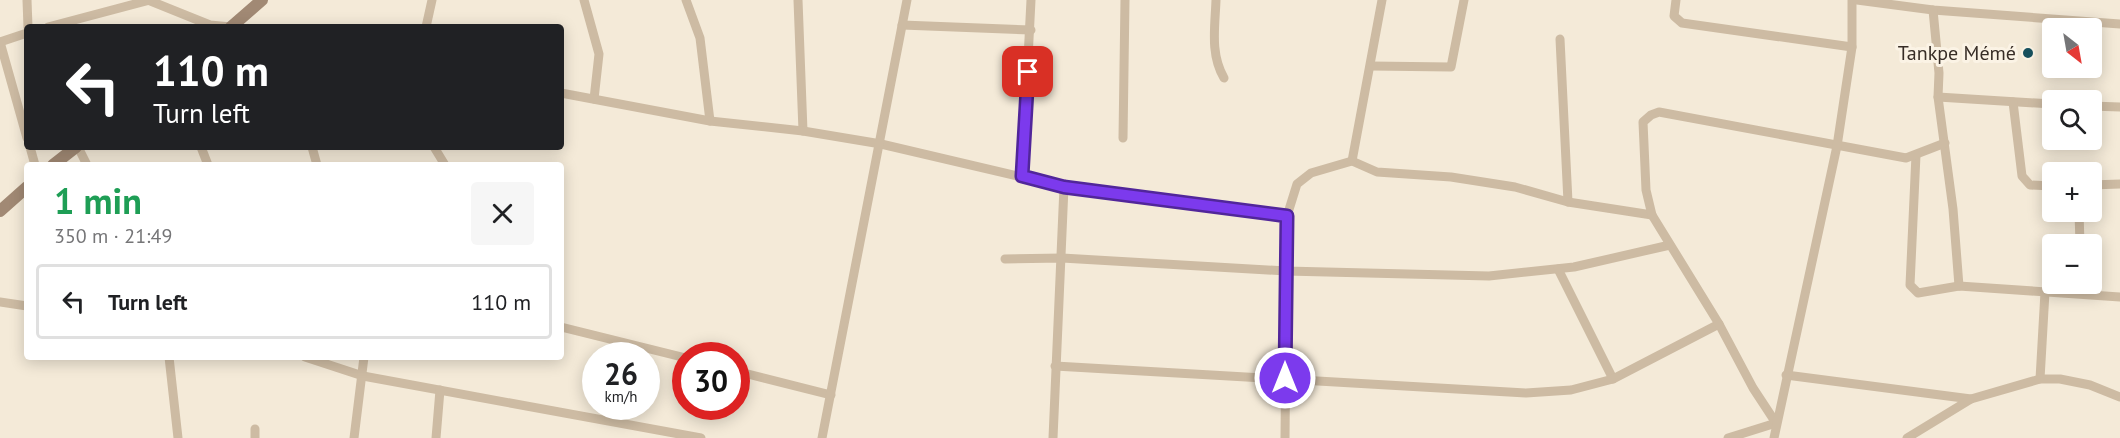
<!DOCTYPE html>
<html lang="en">
<head>
<meta charset="utf-8">
<style>
	:root { --surface:#fff; --page:#f6f6f6; --text:#202124; --muted:#757577; --line:#e0e0e0 }
	body { margin:0; font-family:"PT Sans",sans-serif; background:var(--page); color:var(--text); height:100vh; display:flex; flex-direction:column; font-size:22px; white-space:nowrap }
	* { box-sizing:border-box; margin:0 }
	p { font-size:20px; color:var(--muted) }
	.icon { flex:none; width:33px; height:33px; fill:none; stroke:currentColor; stroke-width:2; stroke-linecap:round; stroke-linejoin:round }
	.map { position:relative; flex:1; overflow:hidden }
	.panel { position:absolute; left:24px; top:162px; width:540px; height:198px; display:flex; flex-direction:column; background:var(--surface); border-radius:6px; box-shadow:0 3px 15px #0003 }
	.panel>* { flex:none }
	.hud { position:absolute; left:24px; top:24px; width:540px; height:126px; border-radius:6px; box-shadow:0 3px 15px #0003; background:#202124; color:#fff; overflow:hidden }
	.needle { width:39px; rotate:149deg }
	.buttons { position:absolute; left:2042px; top:18px; display:grid; gap:12px }
	.buttons a { display:grid; place-items:center; width:60px; height:60px; border-radius:6px; background:var(--surface); box-shadow:0 3px 15px #0003; font-size:30px }
	.speed { position:absolute; left:582px; top:342px; display:flex; gap:12px; font-size:30px; font-weight:700; text-align:center }
	.speed>* { display:grid; place-content:center; width:78px; height:78px; border-radius:50%; background:var(--surface); box-shadow:0 3px 15px #0003; line-height:1 }
	.speed small { font-size:15px; font-weight:400 }
	.speed .limit { border:9px solid #d22; background:#fff; color:#111 }
	.pin { position:absolute; display:grid; place-items:center; width:51px; height:51px; color:#fff; margin:-26px; border-radius:12px; box-shadow:0 3px 9px #0006 }
	.me { position:absolute; width:66px; margin:-33px; rotate:0deg; stroke-linejoin:round; filter:drop-shadow(0 0 4px #0008) }
	.turn { display:flex; align-items:center; gap:21px; height:126px; padding:0 30px; font-size:27px }
	.turn .icon { width:78px; height:78px; stroke-width:2.5 }
	.turn b { display:block; font-size:42px; line-height:51px }
	.round { display:grid; place-items:center; flex:none; width:63px; height:63px; border-radius:6px; background:var(--page) }
	.head { display:flex; align-items:center; justify-content:space-between; height:102px; padding:0 30px }
	h1 { font-size:36px; font-weight:600; line-height:45px; color:#1e9e55 }
	ul { padding:0; list-style:none }
	li { display:flex; align-items:center; gap:18px; height:75px; margin:0 12px 9px; padding:0 18px; border:3px solid var(--line); border-radius:6px }
	li div { flex:1 }
	li b { display:block; font-size:22px }
	li em { font-style:normal }
	.map>svg:first-child { display:block }
</style>
</head>
<body>
<div class="map">
<svg width="2120" height="438" viewBox="0 0 2120 438">
	<rect width="100%" height="100%" fill="#f4ead8"/>
	<g fill="none" stroke-linecap="round" stroke-linejoin="round">
		<g stroke="#cdbba3" stroke-width="9">
			<polyline points="27,0 28,27"/>
			<polyline points="148,0 210,25 231,27"/>
			<polyline points="584,0 599,54 594,99"/>
			<polyline points="686,0 700,38 710,121"/>
			<polyline points="798,0 803,131"/>
			<path d="M1216 0C1215 27 1210 54 1224 78"/>
			<polyline points="1676,0 1674,16 1682,23 1852,47"/>
			<polyline points="1857,0 1933,10 2120,24"/>
			<polyline points="1933,10 1939,73 1938,97 1953,209 1959,286"/>
			<polyline points="902,25 1031,30"/>
			<polyline points="48,27 150,0"/>
			<polyline points="426,27 432,0"/>
			<polyline points="1560,39 1568,202"/>
			<polyline points="0,42 27,138"/>
			<polyline points="0,42 27,33"/>
			<polyline points="1371,66 1451,67 1464,0"/>
			<polyline points="561,93 710,121 803,131 881,144 1064,187 1287,216 1297,184 1311,173 1352,161 1377,172 1451,177 1515,187 1568,202 1652,215"/>
			<polyline points="1938,97 2052,104"/>
			<polyline points="2013,102 2022,176 2030,185 2052,186"/>
			<polyline points="2091,106 2120,107"/>
			<polyline points="1123,138 1125,0"/>
			<polyline points="30,147 35,165"/>
			<polyline points="78,147 87,165"/>
			<polyline points="201,147 208,165"/>
			<polyline points="312,147 317,165"/>
			<polyline points="434,147 445,165"/>
			<polyline points="1916,155 1910,285 1918,293 1959,286 2120,297"/>
			<polyline points="1352,161 1382,0"/>
			<polyline points="1022,176 1031,0"/>
			<polyline points="2091,185 2120,184"/>
			<polyline points="2079,212 2080,244"/>
			<polyline points="1005,259 1062,258 1286,271 1489,276 1574,267 1670,245"/>
			<polyline points="1558,269 1613,379"/>
			<polyline points="0,302 27,306"/>
			<polyline points="561,327 686,358"/>
			<polyline points="169,357 178,438"/>
			<polyline points="305,357 363,376 701,438"/>
			<polyline points="1055,366 1526,393 1571,390 1613,379 1719,324"/>
			<polyline points="736,371 831,395"/>
			<polyline points="1786,375 1971,399"/>
			<polyline points="2040,379 2045,292"/>
			<polyline points="1776,423 1753,388 1719,324 1652,215 1646,190 1643,122 1651,115 1659,112 1906,158 1945,143"/>
			<polyline points="255,438 255,429"/>
			<polyline points="354,438 364,357"/>
			<polyline points="436,438 440,390"/>
			<polyline points="822,438 907,0"/>
			<polyline points="1053,438 1064,187"/>
			<polyline points="1285,438 1287,216"/>
			<polyline points="1728,438 1776,423"/>
			<polyline points="1774,438 1837,146 1852,47 1852,0"/>
			<polyline points="1907,438 1971,399 2040,379 2060,379 2090,385 2120,397"/>
		</g>
		<g stroke="#a18974" stroke-width="12">
			<polyline points="231,27 262,0"/>
			<polyline points="53,165 76,147"/>
			<polyline points="0,211 27,187"/>
		</g>
	</g>
	<g fill="none" stroke-linecap="round" stroke-linejoin="round">
		<g stroke="#51269a" stroke-width="15">
			<polyline id="route" points="1028,72 1022,176 1064,187 1287,216 1285,378"/>
		</g>
		<use href="#route" stroke="#7c3aed" stroke-width="10"/>
	</g>
	<circle fill="#17505d" stroke="#fbf3e5" stroke-width="2" cx="2028" cy="53" r="6"/>
	<g text-anchor="middle" dominant-baseline="central" stroke-width="6" stroke-linejoin="round" paint-order="stroke">
		<g font-size="20" fill="#372d26" stroke="#fbf3e5" text-anchor="end">
			<text x="2016" y="53">Tankpe Mémé</text>
		</g>
	</g>
</svg>
<div class="buttons">
<a><svg class="needle" viewBox="-14 -14 28 28"><path d="M0-13l5 13h-10z" fill="#e53935"/><path d="M0 13l5-13h-10z" fill="#757577"/></svg></a>
<a><svg class="icon" aria-label="search" viewBox="0 0 24 24"><circle cx="10" cy="10" r="6"/><path d="M15 15l6 6"/></svg></a>
<a>+</a>
<a>−</a>
</div>
<div class="speed"><div>26<small>km/h</small></div><div class="limit">30</div></div>
<div class="pin" style="left:1028px;top:72px;background:#d93025"><svg class="icon" aria-label="arrive" viewBox="0 0 24 24"><path d="M6 21V4h12l-3 4 3 4H6"/></svg></div>
<svg class="me" style="left:1285px;top:378px" viewBox="-20 -20 40 40"><circle r="17" fill="#7c3aed" stroke="#fff" stroke-width="3"/><path d="M0-11L8 9 0 5-8 9z" fill="#fff"/></svg>
<div class="hud">
<div class="turn"><svg class="icon" aria-label="left" viewBox="0 0 24 24"><path d="M17 20v-9H6M10 6l-5 5 5 5"/></svg><div><b>110 m</b>Turn left</div></div>
</div>
<section class="panel">
<div class="head"><div><h1>1 min</h1><p>350 m · 21:49</p></div><a class="round"><svg class="icon" aria-label="close" viewBox="0 0 24 24"><path d="M6 6l12 12M18 6L6 18"/></svg></a></div>
<ul>
<li><svg class="icon" aria-label="left" viewBox="0 0 24 24"><path d="M17 20v-9H6M10 6l-5 5 5 5"/></svg><div><b>Turn left</b></div><em>110 m</em></li>
</ul>
</section>
</div>
</body>
</html>
